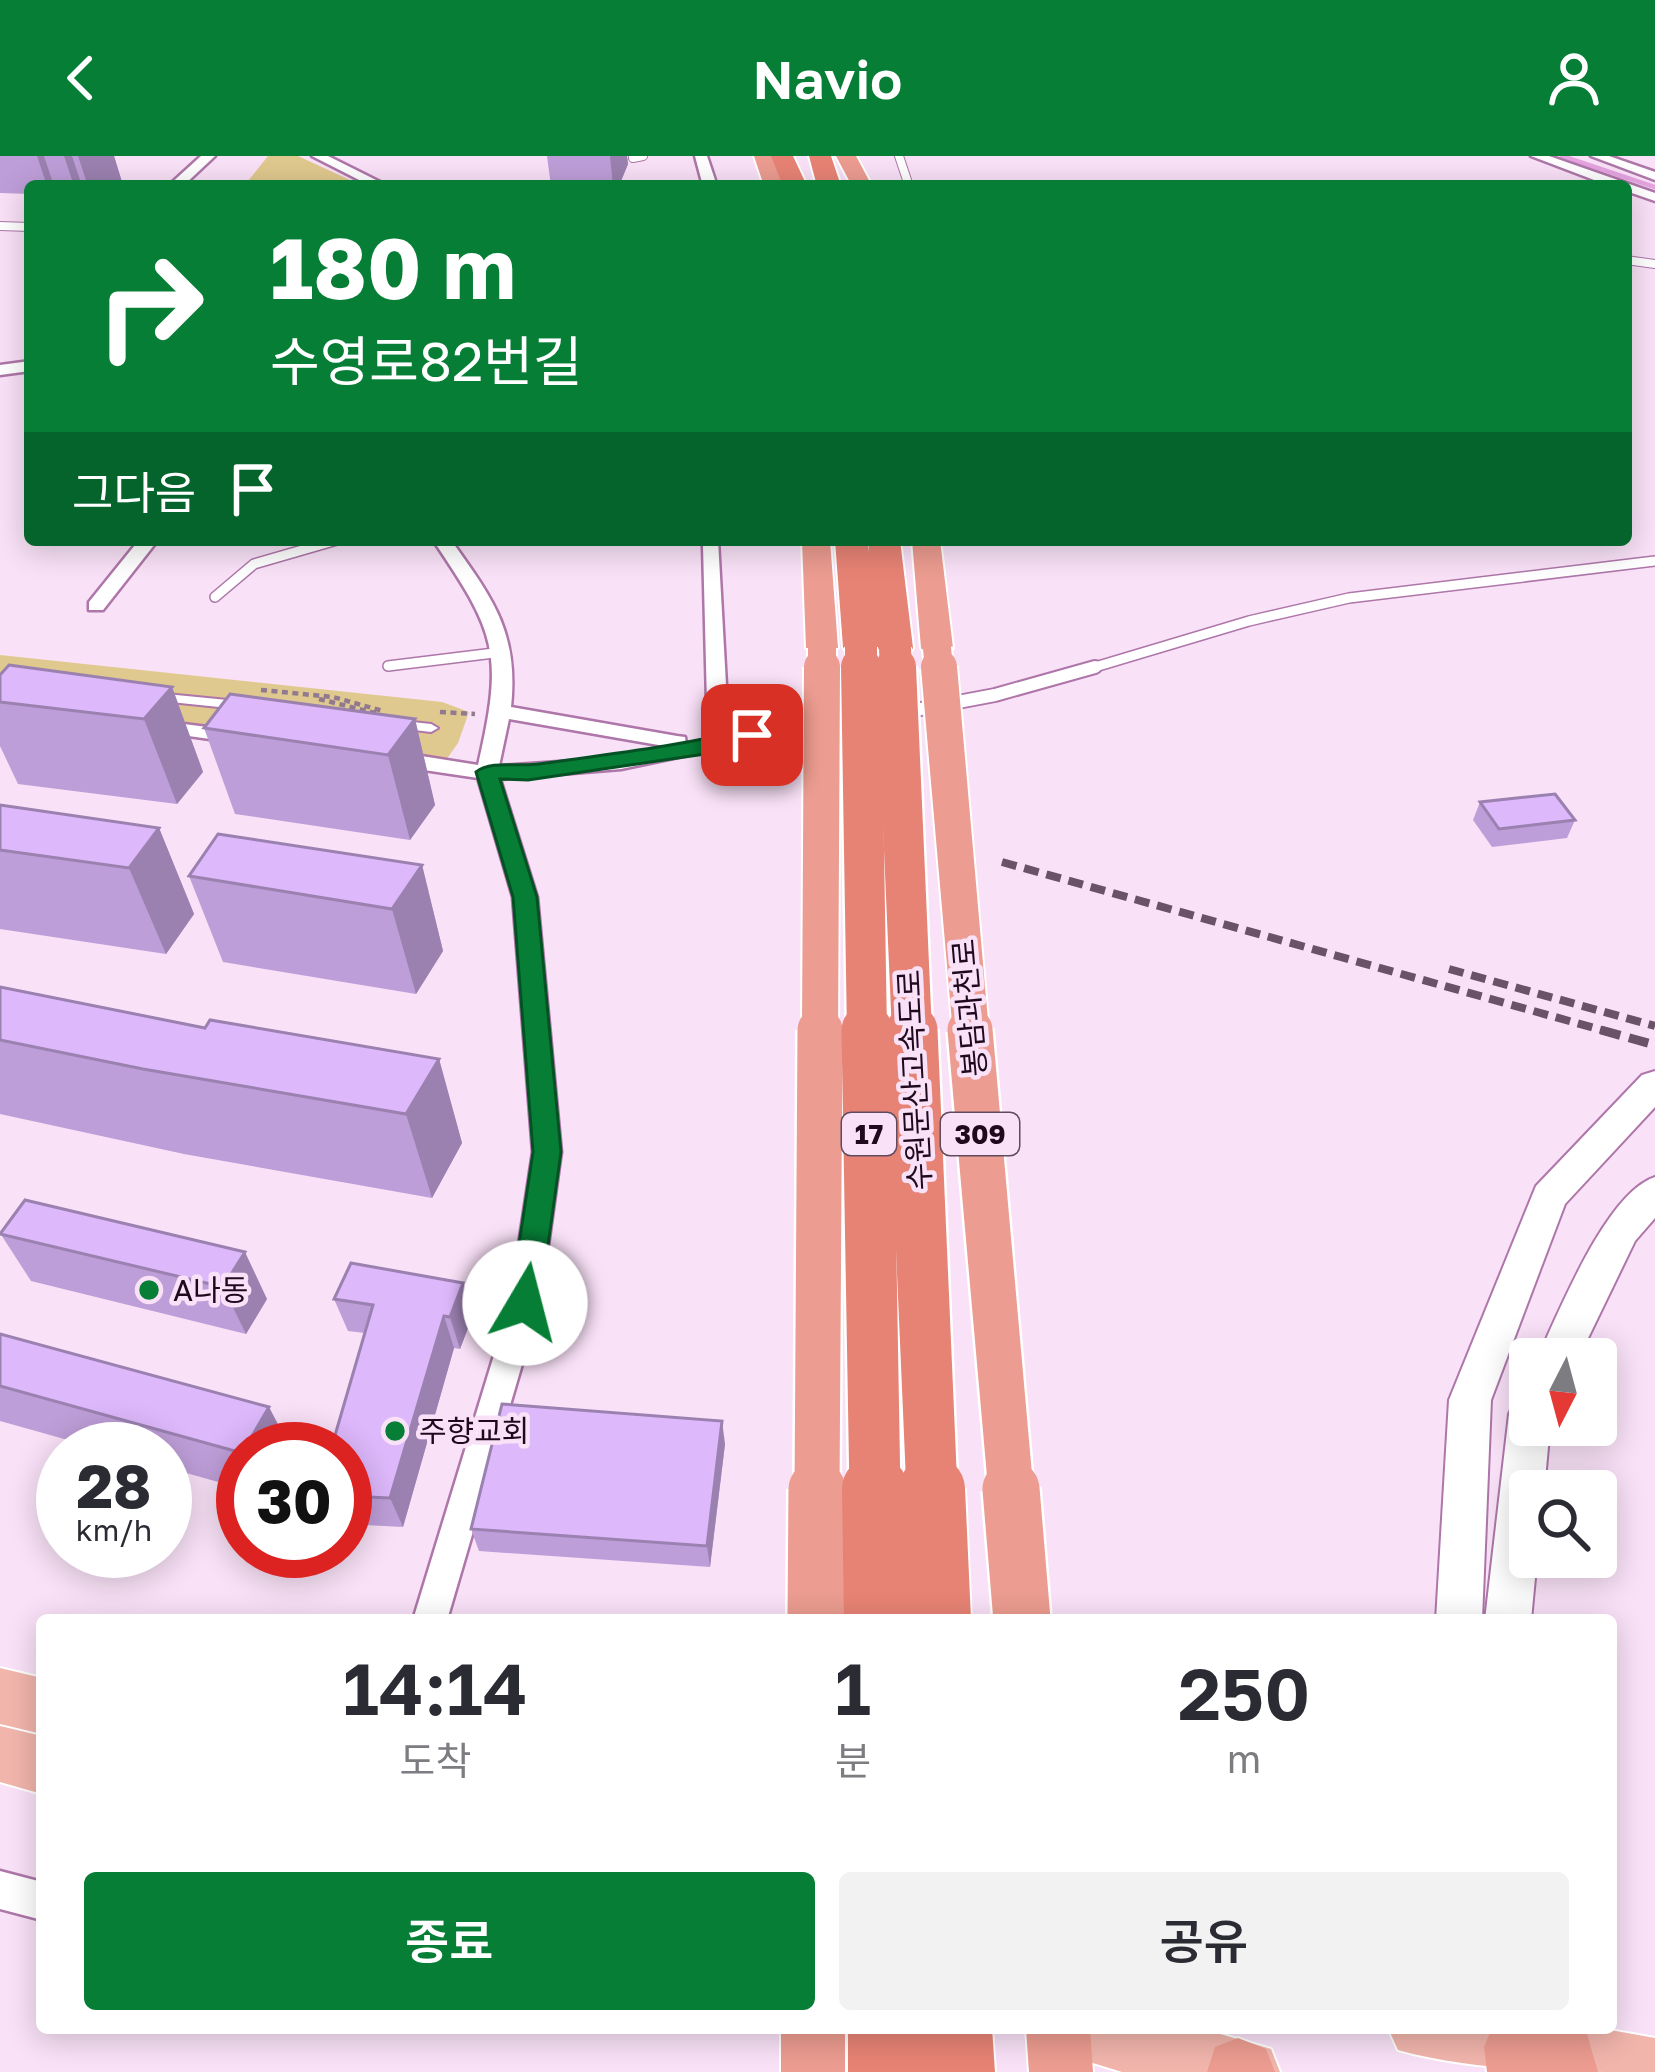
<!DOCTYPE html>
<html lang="ko">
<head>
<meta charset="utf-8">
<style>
	:root { --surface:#fff; --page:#f2f2f3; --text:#2b2b33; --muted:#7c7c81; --accent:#067e36 }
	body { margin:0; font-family:"Golos Text","Noto Sans KR",sans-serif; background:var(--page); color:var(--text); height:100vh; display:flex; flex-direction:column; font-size:45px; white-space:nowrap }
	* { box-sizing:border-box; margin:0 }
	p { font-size:39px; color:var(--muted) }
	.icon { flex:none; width:66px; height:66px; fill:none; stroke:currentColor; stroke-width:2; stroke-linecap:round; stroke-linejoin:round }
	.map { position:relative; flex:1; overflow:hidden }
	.panel { position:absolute; left:36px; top:1458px; width:1581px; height:420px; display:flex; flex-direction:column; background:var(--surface); border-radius:12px; box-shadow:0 6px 30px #0003 }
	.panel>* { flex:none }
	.hud { position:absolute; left:24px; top:24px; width:1608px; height:366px; border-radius:12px; box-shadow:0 6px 30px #0003; background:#067e36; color:#fff; overflow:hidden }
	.needle { width:78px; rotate:186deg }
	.fabs { position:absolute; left:1509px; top:1182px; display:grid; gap:24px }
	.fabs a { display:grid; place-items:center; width:108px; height:108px; border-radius:12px; background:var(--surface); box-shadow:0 6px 30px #0003; font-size:60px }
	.speed { position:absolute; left:36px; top:1266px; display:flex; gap:24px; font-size:60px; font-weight:700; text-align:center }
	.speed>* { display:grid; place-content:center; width:156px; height:156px; border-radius:50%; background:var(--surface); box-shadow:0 6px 30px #0003; line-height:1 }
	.speed small { font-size:30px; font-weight:400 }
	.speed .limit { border:18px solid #d22; background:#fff; color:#111 }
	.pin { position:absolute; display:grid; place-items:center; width:102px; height:102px; color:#fff; margin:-51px; border-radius:24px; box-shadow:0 6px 18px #0006 }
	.me { position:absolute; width:132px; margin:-66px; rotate:8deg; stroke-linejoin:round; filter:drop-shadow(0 0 9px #0008) }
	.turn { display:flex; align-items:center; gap:42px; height:252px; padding:0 48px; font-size:54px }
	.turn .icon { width:156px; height:156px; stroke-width:2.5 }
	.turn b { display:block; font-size:84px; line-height:102px }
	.then { display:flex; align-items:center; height:114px; padding:0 48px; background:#0003; gap:24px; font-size:45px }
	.eta { display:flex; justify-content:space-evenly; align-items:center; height:204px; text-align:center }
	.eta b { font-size:72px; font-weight:600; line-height:84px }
	.primary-button { display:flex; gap:24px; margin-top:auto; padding:24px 48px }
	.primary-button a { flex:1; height:138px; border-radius:12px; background:var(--accent); color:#fff; font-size:48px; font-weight:600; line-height:138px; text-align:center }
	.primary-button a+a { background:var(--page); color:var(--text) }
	header { display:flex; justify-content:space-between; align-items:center; height:156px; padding:0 48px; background:var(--accent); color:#fff; font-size:54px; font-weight:600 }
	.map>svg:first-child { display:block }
</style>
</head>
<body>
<header><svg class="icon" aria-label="back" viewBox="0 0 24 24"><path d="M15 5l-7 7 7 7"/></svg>Navio<svg class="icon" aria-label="person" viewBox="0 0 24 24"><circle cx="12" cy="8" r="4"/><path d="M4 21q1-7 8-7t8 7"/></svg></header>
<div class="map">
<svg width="1655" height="1916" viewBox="0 0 1655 1916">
	<rect width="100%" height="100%" fill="#f9e1f7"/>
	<g fill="#e0c98e">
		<polygon points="268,0 298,0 363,30 198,30 204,24 248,25"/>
		<polygon points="0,499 442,546 469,556 458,587 446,604 0,552"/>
	</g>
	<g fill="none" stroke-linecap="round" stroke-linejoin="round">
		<polyline stroke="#e5a3e0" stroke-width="4.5" points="1562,0 1655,31"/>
		<g stroke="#ae76a9" stroke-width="10">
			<g id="service-far2">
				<polyline points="899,0 909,30"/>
				<polyline points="633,2 643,0"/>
				<polyline points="0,70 30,71"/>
				<polyline points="1626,104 1655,108"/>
			</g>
		</g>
		<g stroke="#ae76a9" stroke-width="12">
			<g id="service-far1">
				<polyline points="215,441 254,408 337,384"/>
				<polyline points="388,510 502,496"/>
				<polyline points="1085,514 1249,465 1349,442 1655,405"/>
			</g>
		</g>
		<g stroke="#ae76a9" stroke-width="16">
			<g id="service">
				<polyline points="905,556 995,539 1095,511"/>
				<polyline points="752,579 860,563"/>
			</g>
		</g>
		<g stroke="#ae76a9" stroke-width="4">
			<g id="pedestrian">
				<polygon points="156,537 248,546 255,550 248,554 151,544 151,538"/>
				<polygon points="394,564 431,568 438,572 431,576 389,571 387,568"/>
			</g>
		</g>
		<g stroke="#ae76a9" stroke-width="5">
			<g id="minor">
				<polygon points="201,0 215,0 183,30 168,30"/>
				<polygon points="312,0 328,0 388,30 371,30"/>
				<polygon points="695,0 707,0 717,30 703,30"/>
				<polygon points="1531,0 1549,0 1655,37 1655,45 1626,35 1626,30 1610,30"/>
				<polygon points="1591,0 1609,0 1655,16 1655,24"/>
				<polygon points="30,205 30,215 0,219 0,209"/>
				<polygon points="139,384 158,384 103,454 89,454 89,446"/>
				<path d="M433 384H451C492 442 519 476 511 551L677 580 685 581 686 588 728 579 718 572 707 547 703 390 699 384H718L727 547 738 568 763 579 760 584 621 613 500 623 537 741 561 996 540 1147 447 1464H413L510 1147 533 996 513 741 478 622 390 609 379 602 390 595 478 609C504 496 496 477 433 384ZM509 563 670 591 587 604 499 610Z"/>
				<polygon points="152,564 239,575 250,581 239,587 145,574 141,570"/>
				<polygon points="0,1715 42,1726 42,1764 0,1753"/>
			</g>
		</g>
		<g stroke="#ae76a9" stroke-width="4">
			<g id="secondary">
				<polygon points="1655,915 1655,951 1565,1048 1491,1244 1482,1464 1436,1464 1449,1244 1536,1030 1642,919"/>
				<path d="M1655 1021V1062L1635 1085 1578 1203H1537C1559 1156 1606 1037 1655 1021Z"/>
				<polygon points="1530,1240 1530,1269 1550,1269 1544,1335 1530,1335 1530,1401 1537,1401 1531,1464 1485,1464 1509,1258 1515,1245"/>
			</g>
		</g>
		<g stroke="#fff" stroke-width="4">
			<g id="primary">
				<polygon points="0,1512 42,1522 42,1578 0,1568"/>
				<polygon points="0,1570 42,1580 42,1638 0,1626"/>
				<polygon points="1041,1872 1200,1872 1271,1893 1280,1916 1122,1916 1051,1894"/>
				<path d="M1388 1872H1599L1655 1882V1916C1571 1916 1477 1916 1398 1894Z"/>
			</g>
		</g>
		<g stroke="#fff" stroke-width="4">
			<g id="trunk">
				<polygon points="754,0 774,0 784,30 764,30"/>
				<polygon points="836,0 856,0 872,30 852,30"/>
				<polygon points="802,384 830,384 838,492 822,501 806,492"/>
				<polygon points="912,384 940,384 953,492 948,499 926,499 921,492"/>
				<rect x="781" y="1872" width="64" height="44"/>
				<polygon points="1026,1872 1090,1872 1093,1916 1029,1916"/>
				<polygon points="1492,1872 1540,1872 1542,1878 1571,1872 1587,1878 1598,1916 1487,1916 1484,1891"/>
				<polygon points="1238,1882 1266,1893 1275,1916 1207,1916 1215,1891"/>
			</g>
		</g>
		<g stroke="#fff" stroke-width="4">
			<g id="motorway">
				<polygon points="771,0 793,0 807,30 783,30"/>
				<polygon points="809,0 831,0 841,30 817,30"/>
				<polygon points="835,384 867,384 869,397 868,384 900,384 913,492 908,500 895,503 878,493 861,502 848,499 843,491"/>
				<polygon points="848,1872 992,1872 995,1916 848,1916"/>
			</g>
		</g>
		<g stroke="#917a8f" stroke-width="4.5" stroke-dasharray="6 4.5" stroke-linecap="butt">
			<polyline points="261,534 333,541 383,555"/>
			<polyline points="319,543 379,558"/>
			<polyline points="440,556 475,558"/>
		</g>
		<use href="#service-far2" stroke="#fff" stroke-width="8"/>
		<use href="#service-far1" stroke="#fff" stroke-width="9"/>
		<use href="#service" stroke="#fff" stroke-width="12"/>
		<use href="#pedestrian" fill="#fff" fill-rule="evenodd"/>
		<use href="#minor" fill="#fff" fill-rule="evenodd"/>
		<use href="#secondary" fill="#fff" fill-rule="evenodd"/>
		<use href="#primary" fill="#f1b5ac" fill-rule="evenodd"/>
		<use href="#trunk" fill="#ec9c90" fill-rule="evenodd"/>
		<use href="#motorway" fill="#e78375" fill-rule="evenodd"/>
		<g stroke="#695368" stroke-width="8" stroke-dasharray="15 8" stroke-linecap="butt">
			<polyline points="1002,706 1612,877"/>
			<polyline points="1449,813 1655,870"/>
		</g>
		<polyline stroke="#695368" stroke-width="9" stroke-dasharray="20 9" stroke-linecap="butt" points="1601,874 1655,889"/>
		<g stroke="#fff" stroke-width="32" stroke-linecap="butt">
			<g id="trunk-bridge-far3">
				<polyline points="937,492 939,514"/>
				<polyline points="822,514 822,492"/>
			</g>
		</g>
		<g stroke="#fff" stroke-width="40" stroke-linecap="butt">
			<g id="trunk-bridge-far2">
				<polyline points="939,511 971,877"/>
				<polyline points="820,877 822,511"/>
			</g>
		</g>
		<g stroke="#fff" stroke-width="50" stroke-linecap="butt">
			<g id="trunk-bridge-far1">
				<polyline points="970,874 1011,1336"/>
				<polyline points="817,1336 820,874"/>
			</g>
		</g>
		<g stroke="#fff" stroke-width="62" stroke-linecap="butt">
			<g id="trunk-bridge">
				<polyline points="1011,1333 1022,1464"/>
				<polyline points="816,1464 817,1333"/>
			</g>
		</g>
		<g stroke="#fff" stroke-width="34" stroke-linecap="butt">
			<g id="motorway-bridge-far3">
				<polyline points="861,491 861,514"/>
				<polyline points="895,492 896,514"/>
			</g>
		</g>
		<g stroke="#fff" stroke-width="45" stroke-linecap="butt">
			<g id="motorway-bridge-far2">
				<polyline points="861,511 867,877"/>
				<polyline points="896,511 912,877"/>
			</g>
		</g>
		<g stroke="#fff" stroke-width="56" stroke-linecap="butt">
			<g id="motorway-bridge-far1">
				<polyline points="867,874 875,1336"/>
				<polyline points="912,874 932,1336"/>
			</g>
		</g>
		<g stroke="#fff" stroke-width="70" stroke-linecap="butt">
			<g id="motorway-bridge">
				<polyline points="875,1333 877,1464"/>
				<polyline points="932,1333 938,1464"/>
			</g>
		</g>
		<use href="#trunk-bridge-far3" stroke="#ec9c90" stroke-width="28"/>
		<use href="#trunk-bridge-far2" stroke="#ec9c90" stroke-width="36"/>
		<use href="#trunk-bridge-far1" stroke="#ec9c90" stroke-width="45"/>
		<use href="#trunk-bridge" stroke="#ec9c90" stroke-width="57"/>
		<use href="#motorway-bridge-far3" stroke="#e78375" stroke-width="32"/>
		<use href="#motorway-bridge-far2" stroke="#e78375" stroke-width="40"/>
		<use href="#motorway-bridge-far1" stroke="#e78375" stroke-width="51"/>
		<use href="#motorway-bridge" stroke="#e78375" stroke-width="66"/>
	</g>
	<g fill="#be9ed8">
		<polygon points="0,0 114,0 122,26 108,30 30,30 30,38 0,37"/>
		<polygon points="547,0 627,0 628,8 619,30 551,30"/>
		<polygon points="0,519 172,531 203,616 177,648 18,628 0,590"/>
		<polygon points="415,563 435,649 410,684 235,658 204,572"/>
		<polygon points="1480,646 1575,664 1567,682 1492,691 1473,664"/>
		<polygon points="0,649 159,672 194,758 166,798 0,773"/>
		<polygon points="422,709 443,795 416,838 223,806 189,720"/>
		<polygon points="0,831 205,872 439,903 462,987 432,1042 184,998 0,958"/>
		<polygon points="0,1077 267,1143 246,1178 31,1125"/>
		<polygon points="463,1127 473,1159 460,1193 454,1192 403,1371 345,1368 345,1293 365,1177 348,1175 334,1143"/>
		<polygon points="0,1178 243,1293 243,1333 165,1311 165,1293 100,1293 0,1265"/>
		<polygon points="725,1288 710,1411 479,1395 471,1373"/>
	</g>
	<g fill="#9b81b0">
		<polygon points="37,0 44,0 54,30 47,30"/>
		<polygon points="64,0 72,0 82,30 74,30"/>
		<polygon points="78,0 114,0 122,26 108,30 88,30"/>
		<polygon points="610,0 627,0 628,8 619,30 613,30"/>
		<polygon points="172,531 203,616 177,648 144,563"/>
		<polygon points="415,563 435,649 410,684 388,599"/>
		<polygon points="159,672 194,758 166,798 129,712"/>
		<polygon points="422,709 443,795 416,838 392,753"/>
		<polygon points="439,903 462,987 432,1042 406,958"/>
		<polygon points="245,1096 267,1143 246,1178 223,1131"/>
		<polygon points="463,1127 473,1159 460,1193 450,1161"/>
		<polygon points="444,1160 454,1192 403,1371 390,1342"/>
		<polygon points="269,1251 291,1293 244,1293"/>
		<polygon points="722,1265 725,1288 710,1411 707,1390"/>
	</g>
	<g fill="#ddb8fb" stroke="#9b81b0" stroke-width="3">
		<polygon points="9,509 172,531 144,563 0,546 0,519"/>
		<polygon points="230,538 415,563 388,599 204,572"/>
		<polygon points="1555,638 1575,664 1499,673 1480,646"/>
		<polygon points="0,649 159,672 129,712 0,694"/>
		<polygon points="218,678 422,709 392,753 189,720"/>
		<polygon points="0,831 205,872 210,864 439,903 406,958 143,913 0,884"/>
		<polygon points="25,1044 245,1096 223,1131 0,1078"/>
		<polygon points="351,1107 463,1127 450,1161 444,1160 390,1342 345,1340 345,1293 331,1293 373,1149 334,1143"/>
		<polygon points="0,1178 269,1251 242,1297 0,1230"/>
		<polygon points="502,1248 722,1265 707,1390 471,1373"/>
	</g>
	<path fill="#067e36" stroke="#045223" stroke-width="3" d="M752 572 763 579 759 583 705 598 528 624 500 623 537 741 561 996 540 1147 535 1156 525 1160 514 1156 510 1147 533 996 513 741 476 616C491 604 519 611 539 608 610 598 682 590 752 572Z"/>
	<g fill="#067e36" stroke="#f9e1f7" stroke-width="4.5">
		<circle cx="149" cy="1134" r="12"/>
		<circle cx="395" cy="1275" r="12"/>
	</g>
	<g text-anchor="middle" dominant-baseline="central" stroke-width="9" stroke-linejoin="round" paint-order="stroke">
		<g fill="#f9e1f7" stroke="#604a5e" stroke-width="3">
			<rect x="842" y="957" width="54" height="42" rx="9"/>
			<rect x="941" y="957" width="78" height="42" rx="9"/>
		</g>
		<g font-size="27" font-weight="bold" fill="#1e091d">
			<text x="869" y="978">17</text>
			<text x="980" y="978">309</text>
		</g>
		<g font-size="30" fill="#1e091d" stroke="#f9e1f7">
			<text transform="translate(969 852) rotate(-95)">봉담과천로</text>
			<text transform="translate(914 924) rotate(-93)">수원문산고속도로</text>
		</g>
		<g font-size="30" fill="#1e091d" stroke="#f9e1f7" text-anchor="start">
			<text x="173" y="1134">A나동</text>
			<text x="419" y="1275">주향교회</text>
		</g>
	</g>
</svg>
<div class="fabs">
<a><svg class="needle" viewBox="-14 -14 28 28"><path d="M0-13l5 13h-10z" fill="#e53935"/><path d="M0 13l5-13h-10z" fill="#7c7c81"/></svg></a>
<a><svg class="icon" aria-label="search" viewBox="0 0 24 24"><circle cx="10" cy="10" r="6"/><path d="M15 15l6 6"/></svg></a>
</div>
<div class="speed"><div>28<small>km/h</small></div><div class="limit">30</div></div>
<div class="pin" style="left:752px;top:579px;background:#d93025"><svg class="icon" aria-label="arrive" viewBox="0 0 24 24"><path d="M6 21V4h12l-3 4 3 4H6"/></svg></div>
<svg class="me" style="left:525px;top:1147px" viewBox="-20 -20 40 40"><circle r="19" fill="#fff"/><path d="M0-13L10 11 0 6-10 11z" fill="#067e36"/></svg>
<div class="hud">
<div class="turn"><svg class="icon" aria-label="right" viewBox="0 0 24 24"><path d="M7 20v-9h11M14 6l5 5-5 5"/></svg><div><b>180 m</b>수영로82번길</div></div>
<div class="then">그다음<svg class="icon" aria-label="arrive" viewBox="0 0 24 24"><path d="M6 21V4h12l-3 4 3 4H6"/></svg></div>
</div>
<section class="panel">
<div class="eta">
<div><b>14:14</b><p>도착</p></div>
<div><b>1</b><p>분</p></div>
<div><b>250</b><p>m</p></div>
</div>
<div class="primary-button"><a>종료</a><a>공유</a></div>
</section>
</div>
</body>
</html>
